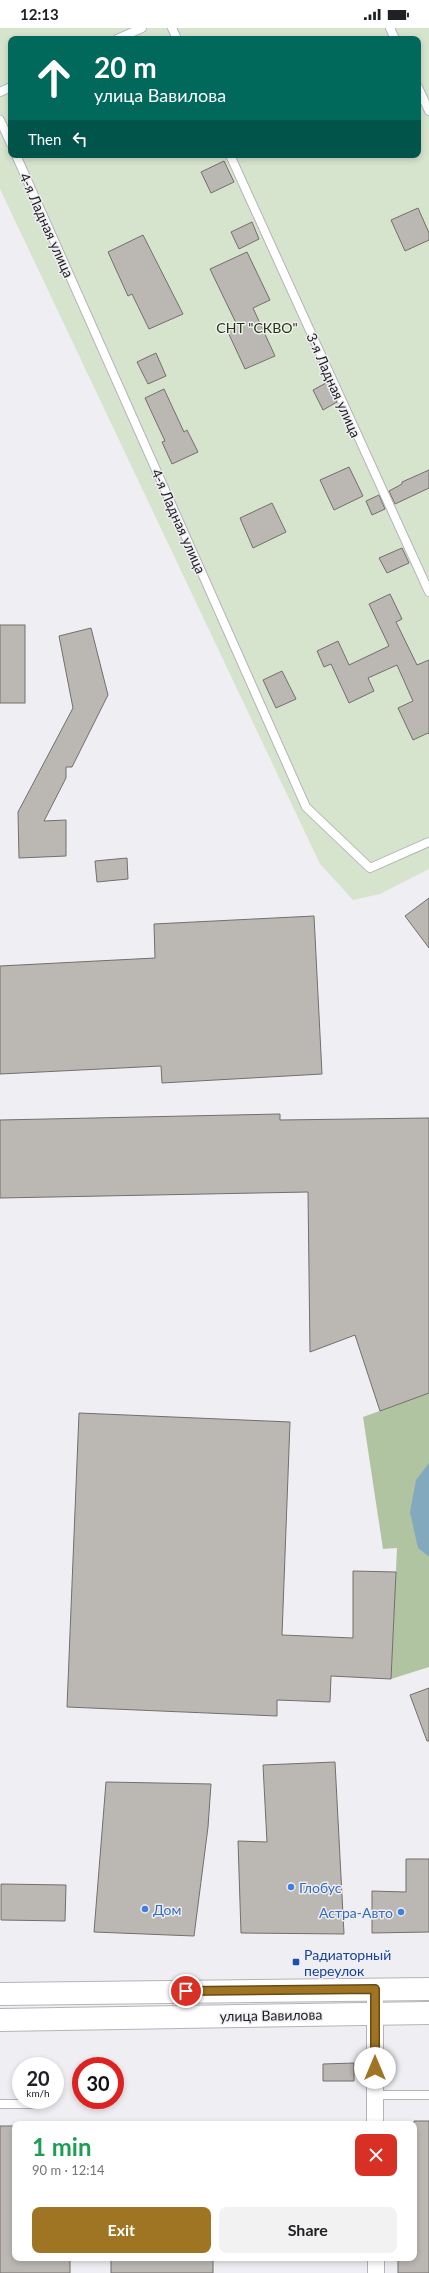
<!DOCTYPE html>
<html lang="en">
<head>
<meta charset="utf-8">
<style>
	:root { --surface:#fff; --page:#f2f2f2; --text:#202124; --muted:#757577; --accent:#9f7423 }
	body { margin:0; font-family:Lato,sans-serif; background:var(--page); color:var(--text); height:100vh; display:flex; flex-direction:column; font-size:15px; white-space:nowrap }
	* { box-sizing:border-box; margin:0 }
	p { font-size:13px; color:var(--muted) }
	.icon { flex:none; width:22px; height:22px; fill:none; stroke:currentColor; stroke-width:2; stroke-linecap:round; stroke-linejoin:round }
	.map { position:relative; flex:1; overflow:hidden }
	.drawer { position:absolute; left:12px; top:2093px; width:405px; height:140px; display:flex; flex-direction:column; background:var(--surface); border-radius:8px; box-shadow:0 2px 6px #0003 }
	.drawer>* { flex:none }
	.banner { position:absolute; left:8px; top:8px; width:413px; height:122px; border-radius:8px; box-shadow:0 2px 6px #0003; background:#00695c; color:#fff; overflow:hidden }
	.speed { position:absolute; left:12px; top:2029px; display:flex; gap:8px; font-size:20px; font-weight:700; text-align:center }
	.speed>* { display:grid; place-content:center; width:52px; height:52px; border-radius:50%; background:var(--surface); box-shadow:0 2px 6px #0003; line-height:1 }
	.speed small { font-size:10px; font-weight:400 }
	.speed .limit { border:6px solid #d22; background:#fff; color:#111 }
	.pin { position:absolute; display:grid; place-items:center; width:34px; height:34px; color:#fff; margin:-17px; border:2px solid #fff; border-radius:50%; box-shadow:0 1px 4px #0007 }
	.me { position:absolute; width:44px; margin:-22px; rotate:0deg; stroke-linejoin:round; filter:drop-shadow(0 0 3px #0008) }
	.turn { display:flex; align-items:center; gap:14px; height:84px; padding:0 20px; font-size:18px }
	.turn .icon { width:52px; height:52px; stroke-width:2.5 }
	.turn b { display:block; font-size:28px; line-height:34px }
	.then { display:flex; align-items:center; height:38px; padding:0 20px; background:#0003; gap:8px; font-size:15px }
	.round { display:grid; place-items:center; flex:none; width:42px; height:42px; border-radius:8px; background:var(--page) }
	.overview { display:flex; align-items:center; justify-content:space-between; height:68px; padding:0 20px }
	h1 { font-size:24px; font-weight:700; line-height:30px; color:#1e9e55 }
	.action { display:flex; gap:8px; margin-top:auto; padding:8px 20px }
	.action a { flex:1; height:46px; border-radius:8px; background:var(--accent); color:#fff; font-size:16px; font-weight:700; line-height:46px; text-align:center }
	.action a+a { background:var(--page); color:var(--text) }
	.status { display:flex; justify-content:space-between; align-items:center; height:28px; padding:0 20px; background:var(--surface); direction:ltr }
	.status svg { height:11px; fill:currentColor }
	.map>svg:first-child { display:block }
</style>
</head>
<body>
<div class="status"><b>12:13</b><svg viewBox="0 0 49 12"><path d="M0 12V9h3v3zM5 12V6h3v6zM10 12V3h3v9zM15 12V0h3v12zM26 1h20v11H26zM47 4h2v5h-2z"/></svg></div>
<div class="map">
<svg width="429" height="2245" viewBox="0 0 429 2245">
	<rect width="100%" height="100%" fill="#efeef3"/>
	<path fill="#d7e4cd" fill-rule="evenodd" d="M0 0H429V841L380 866 353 872 320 836 0 161ZM11 11H418V127H11Z"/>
	<polygon fill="#b1c4a1" points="429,1365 429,1639 391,1651 397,1520 383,1521 363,1389"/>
	<polygon fill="#82a9be" points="429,1435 429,1528 428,1528 418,1520 410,1484 416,1452"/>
	<g fill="#bbb8b4" stroke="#726f6c">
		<polygon points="224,133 234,154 211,165 201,144"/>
		<polygon points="418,180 429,205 429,212 405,223 391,192"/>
		<polygon points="252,194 259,211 239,221 231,204"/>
		<polygon points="143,207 183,286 149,301 132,266 128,268 108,224"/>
		<polygon points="247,224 270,272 253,280 275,328 245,341 227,302 237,297 210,241"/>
		<polygon points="156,325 166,348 148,356 137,334"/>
		<polygon points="328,354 337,374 323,382 313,362"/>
		<polygon points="164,361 184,404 187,402 198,424 172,436 162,414 165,413 145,370"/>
		<polygon points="349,439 363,468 334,482 320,452"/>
		<polygon points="429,442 429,460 395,476 389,463 402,456 402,454"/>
		<polygon points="379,467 385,481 372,487 366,473"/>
		<polygon points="272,475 286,504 253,520 240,490"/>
		<polygon points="402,520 409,535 387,545 379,530"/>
		<polygon points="390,566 402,591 396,594 417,637 429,632 429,706 428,705 413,712 398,680 413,673 397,637 368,650 374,663 349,675 331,636 324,639 317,623 338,613 349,637 389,618 369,576"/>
		<rect x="0" y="597" width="25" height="78"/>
		<polygon points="91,600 108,667 72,739 66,739 66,750 44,793 66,792 66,828 19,830 18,784 73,680 59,608"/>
		<polygon points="282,643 296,671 276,680 263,652"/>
		<polygon points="127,830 128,851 97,854 95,833"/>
		<polygon points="429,870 429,920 405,888"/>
		<polygon points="314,888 322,1046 162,1055 161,1038 0,1046 0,938 155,930 154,896"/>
		<polygon points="280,1086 280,1092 429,1090 429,1365 380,1383 355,1307 310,1324 308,1164 0,1170 0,1092"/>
		<polygon points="79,1385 290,1394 282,1607 353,1610 353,1543 396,1544 391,1651 331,1648 330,1674 277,1672 277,1688 67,1679"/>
		<polygon points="429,1660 429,1713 427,1713 410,1667"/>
		<polygon points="335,1734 344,1906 241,1905 238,1813 267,1814 263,1737"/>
		<polygon points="106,1754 211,1756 208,1799 194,1908 94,1904"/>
		<polygon points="406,1831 429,1831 429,1904 372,1905 372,1863 406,1864"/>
		<polygon points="1,1856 66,1857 65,1893 1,1892"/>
		<polygon points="354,2035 354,2053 323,2053 323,2036"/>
		<polygon points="414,2093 429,2093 429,2245 398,2245 398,2230 414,2230"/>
		<polygon points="0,2098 15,2098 15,2230 70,2230 70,2245 0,2245"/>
		<rect x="111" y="2230" width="102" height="15"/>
	</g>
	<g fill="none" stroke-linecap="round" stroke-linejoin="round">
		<g stroke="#b4b4b8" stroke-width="10">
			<g id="service">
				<polyline points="172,0 177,11"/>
				<polyline points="390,0 395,11"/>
				<polyline points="117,11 142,0"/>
				<polyline points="418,59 429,83"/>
				<polyline points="0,64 11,59"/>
				<polyline points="0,92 11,116"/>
				<polyline points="16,127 306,779 370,840 429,814"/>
				<polyline points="230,127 429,564"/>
				<polyline points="375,2067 429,2067"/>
				<polyline points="0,2076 39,2076"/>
			</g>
		</g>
		<g stroke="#b4b4b8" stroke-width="18">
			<g id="minor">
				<polyline points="375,1961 375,2096"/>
				<polyline points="376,2230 376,2245"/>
			</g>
		</g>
		<g stroke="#b4b4b8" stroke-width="24">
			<g id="primary">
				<polyline points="0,1966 429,1961"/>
				<polyline points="0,1992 429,1985"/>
			</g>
		</g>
		<use href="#service" stroke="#fff" stroke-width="8"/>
		<use href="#minor" stroke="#fff" stroke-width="16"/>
		<use href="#primary" stroke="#fff" stroke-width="22"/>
	</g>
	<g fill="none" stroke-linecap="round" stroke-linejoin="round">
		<g stroke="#674b17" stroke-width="10">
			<polyline id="route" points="186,1963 375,1961 375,2040"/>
		</g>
		<use href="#route" stroke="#9f7423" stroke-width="7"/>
	</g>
	<g fill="#3f7fe0" stroke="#efeef3" stroke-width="1.5">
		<circle cx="291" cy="1859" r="4"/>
		<circle cx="145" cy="1881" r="4"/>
		<circle cx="401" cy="1884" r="4"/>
	</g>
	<rect fill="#1a4fb4" stroke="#efeef3" stroke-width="1.5" x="292" y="1930" width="8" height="8" rx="2"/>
	<g text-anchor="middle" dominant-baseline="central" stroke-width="3" stroke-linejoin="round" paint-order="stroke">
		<g font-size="14" fill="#1f1f21" stroke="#efeef3">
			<text transform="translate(47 197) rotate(66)">4-я Ладная улица</text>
			<text transform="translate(334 357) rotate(66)">3-я Ладная улица</text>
			<text transform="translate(179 493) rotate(66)">4-я Ладная улица</text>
			<text transform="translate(271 1987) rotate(-1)">улица Вавилова</text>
		</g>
		<g font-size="14" fill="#213903" stroke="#efeef3">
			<text x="257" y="299">СНТ "СКВО"</text>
		</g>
		<g font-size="14" fill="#366cbe" stroke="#efeef3" text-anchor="start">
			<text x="299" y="1859">Глобус</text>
			<text x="153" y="1881">Дом</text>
			<text x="393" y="1884" text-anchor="end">Астра-Авто</text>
		</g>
		<g font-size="14" fill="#164399" stroke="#efeef3" text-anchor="start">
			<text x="304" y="1926">Радиаторный<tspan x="304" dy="16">переулок</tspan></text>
		</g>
	</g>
</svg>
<div class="speed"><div>20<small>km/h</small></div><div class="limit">30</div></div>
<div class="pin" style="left:186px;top:1963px;background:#d93025"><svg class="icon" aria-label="arrive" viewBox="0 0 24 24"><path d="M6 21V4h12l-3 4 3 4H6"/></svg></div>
<svg class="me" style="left:375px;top:2040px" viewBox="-20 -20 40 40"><circle r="19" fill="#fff"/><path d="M0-13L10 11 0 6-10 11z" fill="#9f7423"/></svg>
<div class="banner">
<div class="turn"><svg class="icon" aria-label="ahead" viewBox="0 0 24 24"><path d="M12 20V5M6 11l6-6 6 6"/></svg><div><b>20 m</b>улица Вавилова</div></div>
<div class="then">Then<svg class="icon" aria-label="left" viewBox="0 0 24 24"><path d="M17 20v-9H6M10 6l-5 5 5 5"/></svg></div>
</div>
<section class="drawer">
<div class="overview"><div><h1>1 min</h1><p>90 m · 12:14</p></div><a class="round" style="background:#d93025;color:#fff"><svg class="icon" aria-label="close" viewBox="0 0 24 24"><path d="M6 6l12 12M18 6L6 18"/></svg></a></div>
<div class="action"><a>Exit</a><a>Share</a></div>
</section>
</div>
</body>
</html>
